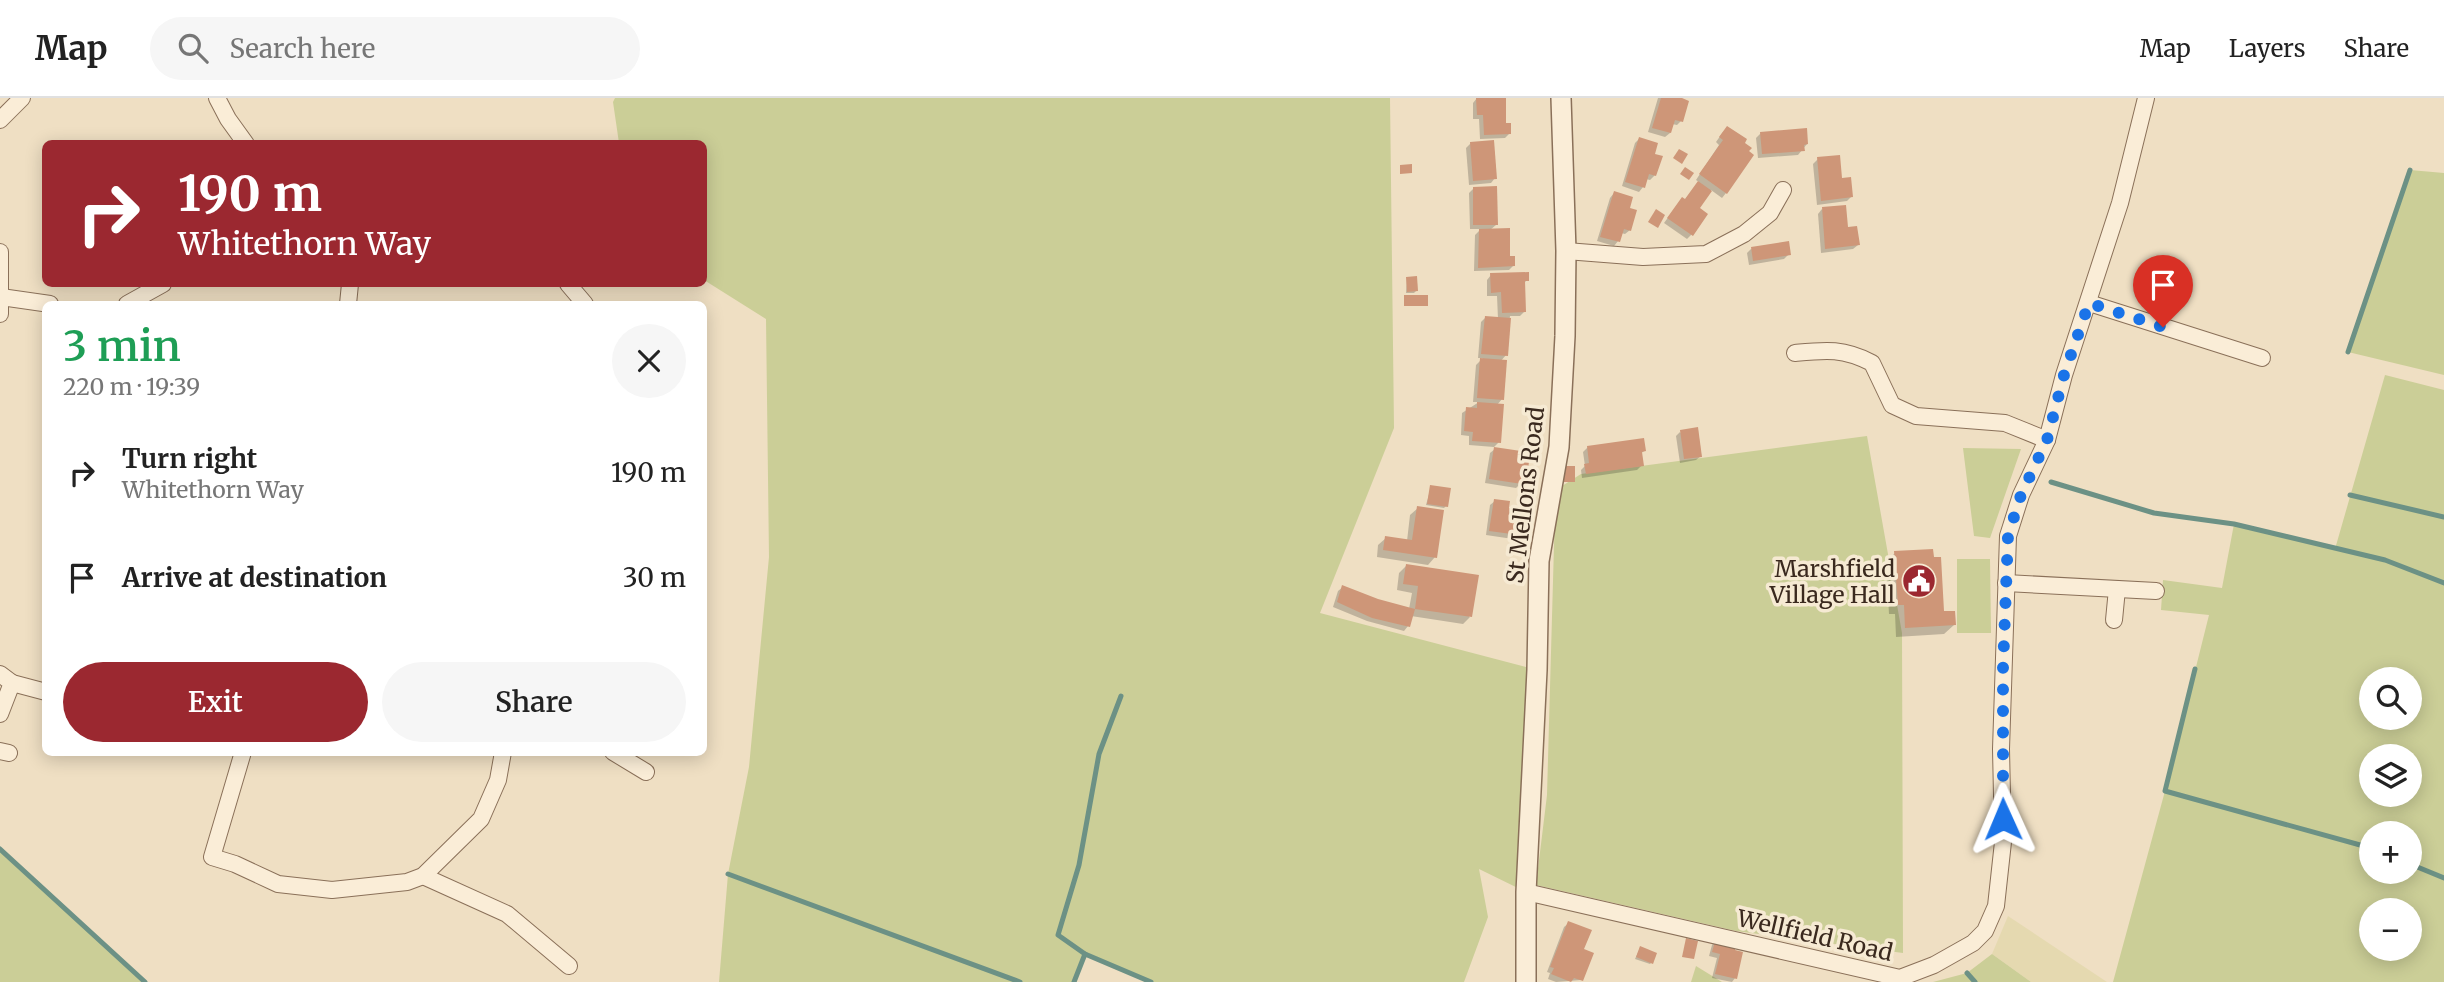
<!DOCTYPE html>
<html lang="en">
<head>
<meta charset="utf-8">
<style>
	:root { --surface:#fff; --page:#f6f6f6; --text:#222; --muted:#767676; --line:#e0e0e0; --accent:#9b2830 }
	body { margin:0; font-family:Merriweather,serif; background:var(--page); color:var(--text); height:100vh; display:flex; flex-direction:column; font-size:26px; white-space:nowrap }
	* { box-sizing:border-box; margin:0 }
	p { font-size:23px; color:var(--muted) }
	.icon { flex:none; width:38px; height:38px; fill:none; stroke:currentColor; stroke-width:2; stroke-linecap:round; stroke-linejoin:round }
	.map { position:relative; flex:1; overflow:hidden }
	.sheet { position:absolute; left:42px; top:203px; width:665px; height:455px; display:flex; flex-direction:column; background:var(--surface); border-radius:10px; box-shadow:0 4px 18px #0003 }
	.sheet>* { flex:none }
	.hud { position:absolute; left:42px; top:42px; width:665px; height:147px; border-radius:10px; box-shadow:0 4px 18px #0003; background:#9b2830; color:#fff; overflow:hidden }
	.buttons { position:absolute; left:2359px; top:569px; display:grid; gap:14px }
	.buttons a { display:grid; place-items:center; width:63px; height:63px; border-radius:50%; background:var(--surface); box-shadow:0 4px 18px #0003; font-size:35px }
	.pin { position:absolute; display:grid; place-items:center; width:60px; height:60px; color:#fff; margin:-72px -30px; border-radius:50% 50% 50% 0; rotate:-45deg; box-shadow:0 0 7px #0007 }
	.pin .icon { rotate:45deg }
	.me { position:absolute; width:77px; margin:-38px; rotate:359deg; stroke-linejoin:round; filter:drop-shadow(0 0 5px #0008) }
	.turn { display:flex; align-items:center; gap:24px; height:147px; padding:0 21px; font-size:32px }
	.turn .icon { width:91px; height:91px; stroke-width:2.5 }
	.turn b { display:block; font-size:49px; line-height:60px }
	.round { display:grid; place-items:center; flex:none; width:74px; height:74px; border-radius:37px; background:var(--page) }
	.summary { display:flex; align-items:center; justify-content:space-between; height:119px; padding:0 21px }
	h1 { font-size:42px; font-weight:600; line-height:52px; color:#1e9e55 }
	.action { display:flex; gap:14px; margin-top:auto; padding:14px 21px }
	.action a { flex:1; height:80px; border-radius:42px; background:var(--accent); color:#fff; font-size:28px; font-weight:600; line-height:80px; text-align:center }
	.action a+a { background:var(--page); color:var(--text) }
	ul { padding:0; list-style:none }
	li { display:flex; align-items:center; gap:21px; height:105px; padding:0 21px }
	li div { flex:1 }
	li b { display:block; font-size:26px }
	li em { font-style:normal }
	header { display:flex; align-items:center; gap:42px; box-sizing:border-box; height:98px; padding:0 35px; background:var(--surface); border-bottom:2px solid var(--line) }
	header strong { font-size:33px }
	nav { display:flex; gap:38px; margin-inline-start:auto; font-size:24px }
	.search { width:490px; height:63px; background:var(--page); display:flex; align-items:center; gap:18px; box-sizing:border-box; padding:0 24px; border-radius:38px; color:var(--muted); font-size:26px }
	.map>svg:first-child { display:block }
</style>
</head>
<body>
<header>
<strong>Map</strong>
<div class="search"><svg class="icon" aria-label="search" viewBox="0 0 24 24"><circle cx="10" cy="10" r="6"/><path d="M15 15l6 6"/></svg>Search here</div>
<nav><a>Map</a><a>Layers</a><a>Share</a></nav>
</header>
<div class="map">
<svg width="2444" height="884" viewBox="0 0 2444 884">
	<rect width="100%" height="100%" fill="#efdfc3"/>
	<polygon fill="#e5d9b0" points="2008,818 2107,884 2031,884 1992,856"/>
	<g fill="#cbce97" fill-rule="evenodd">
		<polygon points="615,0 1390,0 1394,330 1320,515 1537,572 1526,794 1479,771 1488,819 1464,884 1151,884 1086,856 1074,884 719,884 728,776 749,669 769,459 766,221 704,182 704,46 619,45 613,4"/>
		<polygon points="2410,72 2444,75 2444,277 2348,254"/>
		<path d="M2385 277 2444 292V884H2113L2165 693 2209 517 2161 512 2163 482 2222 490 2234 426 2335 451ZM2371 581H2410V620H2371ZM2371 658H2410V696H2371ZM2371 735H2410V774H2371ZM2371 812H2410V850H2371Z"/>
		<polygon points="1867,338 1902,535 1903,855 1736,833 1536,787 1547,697 1555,412 1562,388 1581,376"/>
		<polygon points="1963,350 2021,351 1990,440 1974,438"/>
		<polygon points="1957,461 1990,461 1991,535 1957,535"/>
		<polygon points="0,751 145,884 0,884"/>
		<polygon points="1992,856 2031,884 1933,884 1967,875"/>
		<polygon points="1696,868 1722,884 1691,884"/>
	</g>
	<g fill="#0003">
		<polygon points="1477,0 1504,0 1504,27 1509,36 1505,40 1480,41 1479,21 1473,21 1473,5"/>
		<polygon points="1658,0 1680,0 1681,23 1677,27 1672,26 1670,35 1665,39 1648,34"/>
		<polygon points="1723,34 1742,45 1726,95 1722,100 1711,92 1697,110 1691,137 1687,141 1664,125 1678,106 1684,103 1699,84 1696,82 1719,47 1716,44"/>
		<polygon points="1761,35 1807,46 1798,57 1758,60 1756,40"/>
		<polygon points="1639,41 1655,77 1650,82 1646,81 1643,89 1639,94 1622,88 1635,45"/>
		<polygon points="1471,45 1495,80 1491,85 1469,87 1466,50"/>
		<polygon points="1818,61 1841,82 1851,99 1847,103 1817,107 1813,66"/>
		<polygon points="1474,90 1496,127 1490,132 1513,168 1509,172 1474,173 1475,137 1481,131 1470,131 1469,95"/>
		<polygon points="1614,95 1628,111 1630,132 1625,136 1621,135 1618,143 1614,148 1597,143 1610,100"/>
		<polygon points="1822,111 1846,131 1858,147 1853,151 1821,155 1818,116"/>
		<polygon points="1751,151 1789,156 1784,161 1749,167 1747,155"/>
		<polygon points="1491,177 1527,182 1523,186 1524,214 1520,218 1510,218 1506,257 1500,264 1502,301 1497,307 1499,344 1494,349 1469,347 1469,338 1461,337 1462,315 1479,304 1473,304 1476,267 1483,260 1478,260 1481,224 1485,220 1498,221 1497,198 1487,198 1487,182"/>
		<polygon points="1407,180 1416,193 1414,195 1406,195"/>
		<polygon points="1680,334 1701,358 1696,362 1680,365 1676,338"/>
		<polygon points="1588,349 1644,353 1640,356 1642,367 1637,372 1582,380 1581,372 1585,368 1583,354"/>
		<polygon points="1495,351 1523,365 1527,371 1522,375 1521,385 1516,390 1485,385 1490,355"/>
		<polygon points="1431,389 1446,408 1444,410 1426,407"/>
		<polygon points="1495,403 1507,411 1518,437 1513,441 1486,437 1490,407"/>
		<polygon points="1418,410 1435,459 1428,467 1377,459 1378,447 1386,440 1407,443 1410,417"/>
		<polygon points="1895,455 1954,527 1944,536 1896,539 1895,516 1889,516 1886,464"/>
		<polygon points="1406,468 1470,519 1463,526 1411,518 1408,528 1404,533 1367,523 1333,509 1338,493 1343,489 1377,503 1409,511 1412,495 1397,492 1399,475"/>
		<polygon points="1569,825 1582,852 1581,882 1556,884 1548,881 1550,875 1547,874 1564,829"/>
		<polygon points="1716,842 1733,853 1735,880 1732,884 1712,880 1717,860 1709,858 1712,847"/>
		<polygon points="1640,850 1651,865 1650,866 1635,861"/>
	</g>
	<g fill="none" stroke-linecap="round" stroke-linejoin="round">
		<g stroke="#6c9185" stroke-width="5">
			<polyline points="2348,254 2410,72"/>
			<polyline points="2051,384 2154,415 2234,426 2385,462 2444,485"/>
			<polyline points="2350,397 2444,419"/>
			<polyline points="2195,571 2165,693 2371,750"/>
			<polyline points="1121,598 1099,656 1079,767 1058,837 1085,856 1151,884"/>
			<polyline points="0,751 145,884"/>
			<polyline points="2410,766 2444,780"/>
			<polyline points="728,776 1020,884"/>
			<polyline points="1967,875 1975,884"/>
			<polyline points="1074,884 1085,856"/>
		</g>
	</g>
	<g fill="#ce9678">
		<polygon points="1476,0 1506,0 1506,25 1511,25 1511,36 1484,37 1483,17 1477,17"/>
		<polygon points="1661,0 1682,0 1689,3 1683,24 1675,22 1671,35 1652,30"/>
		<polygon points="1727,28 1747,41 1745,45 1752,50 1749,53 1754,57 1727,96 1699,76 1723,42 1719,39"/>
		<polygon points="1807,30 1808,46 1804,47 1805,53 1762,56 1760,34"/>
		<polygon points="1639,39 1658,45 1655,56 1663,58 1656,78 1649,76 1645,90 1625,84"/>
		<polygon points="1494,42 1497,81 1473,83 1470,44"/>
		<polygon points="1679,51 1688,56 1682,66 1673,60"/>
		<polygon points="1840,57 1842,80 1851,79 1853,99 1821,103 1817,59"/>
		<polygon points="1412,66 1412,75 1400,76 1400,67"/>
		<polygon points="1685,69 1694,75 1689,82 1680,76"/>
		<polygon points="1698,83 1712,93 1700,110 1708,116 1693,138 1667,120 1682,99 1685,101"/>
		<polygon points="1497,88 1498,127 1473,127 1473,89"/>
		<polygon points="1614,93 1633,99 1630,110 1637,112 1631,133 1624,131 1620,144 1600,139"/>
		<polygon points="1846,107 1848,129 1857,128 1860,147 1825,151 1822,109"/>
		<polygon points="1656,111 1665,117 1658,130 1648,124"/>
		<polygon points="1510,130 1510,158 1515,158 1515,168 1478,170 1479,131"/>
		<polygon points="1789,143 1791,157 1753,163 1751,149"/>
		<polygon points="1529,174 1529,183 1525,183 1526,214 1502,215 1501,194 1491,195 1490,175"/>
		<polygon points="1417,178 1418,193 1407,194 1406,179"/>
		<rect x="1404" y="197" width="24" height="11"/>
		<polygon points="1485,218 1511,220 1508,258 1481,256"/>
		<polygon points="1480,260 1507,262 1504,302 1477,300"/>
		<polygon points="1477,304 1504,306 1501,345 1472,343 1473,334 1464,333 1466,309 1477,310"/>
		<polygon points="1698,329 1702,359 1684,361 1680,332"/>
		<polygon points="1644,340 1646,353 1642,354 1644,368 1586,376 1584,366 1589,365 1587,348"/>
		<polygon points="1494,349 1527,354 1525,363 1529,364 1528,371 1525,371 1522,386 1489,381"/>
		<rect x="1558" y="368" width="17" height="16"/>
		<polygon points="1430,387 1451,390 1448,409 1427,406"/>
		<polygon points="1494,401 1510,403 1509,410 1524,412 1519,437 1489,433"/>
		<polygon points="1417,408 1444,412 1437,460 1383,452 1385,438 1412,442"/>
		<polygon points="1933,451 1934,459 1941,459 1944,513 1955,513 1956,527 1905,530 1904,507 1898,507 1894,453"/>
		<polygon points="1406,466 1479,477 1472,519 1415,511 1418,488 1403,486"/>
		<polygon points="1342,487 1378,501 1415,511 1410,529 1372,520 1337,504"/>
		<polygon points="1568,823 1592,832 1584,851 1594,855 1583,883 1574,880 1571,884 1551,876 1554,870 1550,869"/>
		<polygon points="1686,840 1698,843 1694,861 1682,859"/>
		<polygon points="1716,840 1736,845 1735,852 1743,854 1737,881 1715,876 1720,856 1712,854"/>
		<polygon points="1640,848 1657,855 1653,866 1636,859"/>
	</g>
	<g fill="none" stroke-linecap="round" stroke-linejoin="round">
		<g stroke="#8a7059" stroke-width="18">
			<g id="minor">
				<polyline points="217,0 228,21 246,46"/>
				<polyline points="0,22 22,0"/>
				<polyline points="1566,153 1643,159 1706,156 1744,136 1770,115 1783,92"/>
				<polyline points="0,154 0,216"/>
				<polyline points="568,186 585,206"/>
				<polyline points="1,199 50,206"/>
				<polyline points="2089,205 2262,260"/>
				<polyline points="127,206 163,186"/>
				<polyline points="348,206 350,186"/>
				<path d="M1795 255C1826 252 1843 250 1872 265L1892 307 1916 318 2005 325 2047 342"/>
				<polyline points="2006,485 2156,493"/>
				<polyline points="2114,522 2117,491"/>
				<polyline points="0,576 12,585 0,616"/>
				<polyline points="12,585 46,594"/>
				<polyline points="0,653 9,655"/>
				<polyline points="243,654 212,759 235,766 278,786 332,792 407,784 423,778 481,721 498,682 503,654"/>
				<polyline points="613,654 646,674"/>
				<polyline points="423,778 507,816 569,868"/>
				<polyline points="1526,794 1900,880 1934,867 1973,845 1985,833 1996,808 2003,744 2001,651 2008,438 2021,397 2047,342 2064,277 2120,105 2146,0"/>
			</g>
		</g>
		<g stroke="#8a7059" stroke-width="22">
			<polyline id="tertiary" points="1526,884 1526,794 1537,572 1539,463 1559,349 1565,238 1566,153 1561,0"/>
		</g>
		<use href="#minor" stroke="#faedd7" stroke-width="16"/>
		<use href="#tertiary" stroke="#faedd7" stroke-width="19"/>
	</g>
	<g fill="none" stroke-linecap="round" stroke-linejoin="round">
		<polyline stroke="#1a73e8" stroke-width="12" stroke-dasharray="0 21.6" points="2003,721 2003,570 2008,438 2021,397 2047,342 2064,277 2089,205 2163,229"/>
	</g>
	<defs>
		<g id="civic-disc" transform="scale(1.75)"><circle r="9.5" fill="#9b2830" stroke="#f6ead3"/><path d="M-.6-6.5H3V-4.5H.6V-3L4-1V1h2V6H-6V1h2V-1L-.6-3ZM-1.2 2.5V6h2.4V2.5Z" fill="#fff"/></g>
	</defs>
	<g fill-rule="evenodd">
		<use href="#civic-disc" x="1919" y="483"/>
	</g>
	<g text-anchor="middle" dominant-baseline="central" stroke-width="7" stroke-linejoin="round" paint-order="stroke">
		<g font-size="23" fill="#3a291e" stroke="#f6ead3">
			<text transform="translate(1525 397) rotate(-83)">St Mellons Road</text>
			<text transform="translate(1815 837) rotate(13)">Wellfield Road</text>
		</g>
		<g font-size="23" fill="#3a291e" stroke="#f6ead3" text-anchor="end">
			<text x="1895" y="470">Marshfield<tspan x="1895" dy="26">Village Hall</tspan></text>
		</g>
	</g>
</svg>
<div class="buttons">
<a><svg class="icon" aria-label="search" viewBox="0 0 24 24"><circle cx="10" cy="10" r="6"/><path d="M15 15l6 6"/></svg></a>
<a><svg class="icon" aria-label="layers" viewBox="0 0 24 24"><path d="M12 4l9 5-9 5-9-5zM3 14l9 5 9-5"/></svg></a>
<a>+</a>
<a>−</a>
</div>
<div class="pin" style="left:2163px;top:229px;background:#d93025"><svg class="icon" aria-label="arrive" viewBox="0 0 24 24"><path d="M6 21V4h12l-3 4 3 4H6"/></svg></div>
<svg class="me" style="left:2003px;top:721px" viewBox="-20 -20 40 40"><path d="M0-17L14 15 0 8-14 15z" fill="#1a73e8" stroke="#fff" stroke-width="4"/></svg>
<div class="hud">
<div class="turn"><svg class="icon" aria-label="right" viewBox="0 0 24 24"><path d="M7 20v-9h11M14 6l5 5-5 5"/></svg><div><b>190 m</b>Whitethorn Way</div></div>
</div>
<section class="sheet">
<div class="summary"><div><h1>3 min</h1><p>220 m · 19:39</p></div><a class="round"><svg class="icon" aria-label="close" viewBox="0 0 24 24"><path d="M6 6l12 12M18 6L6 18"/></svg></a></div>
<ul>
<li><svg class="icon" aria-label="right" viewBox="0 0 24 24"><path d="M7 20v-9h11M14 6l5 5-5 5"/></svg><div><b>Turn right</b><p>Whitethorn Way</p></div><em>190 m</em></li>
<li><svg class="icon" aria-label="arrive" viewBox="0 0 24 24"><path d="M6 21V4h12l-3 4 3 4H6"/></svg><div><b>Arrive at destination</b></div><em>30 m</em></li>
</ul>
<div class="action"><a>Exit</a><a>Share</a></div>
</section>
</div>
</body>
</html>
